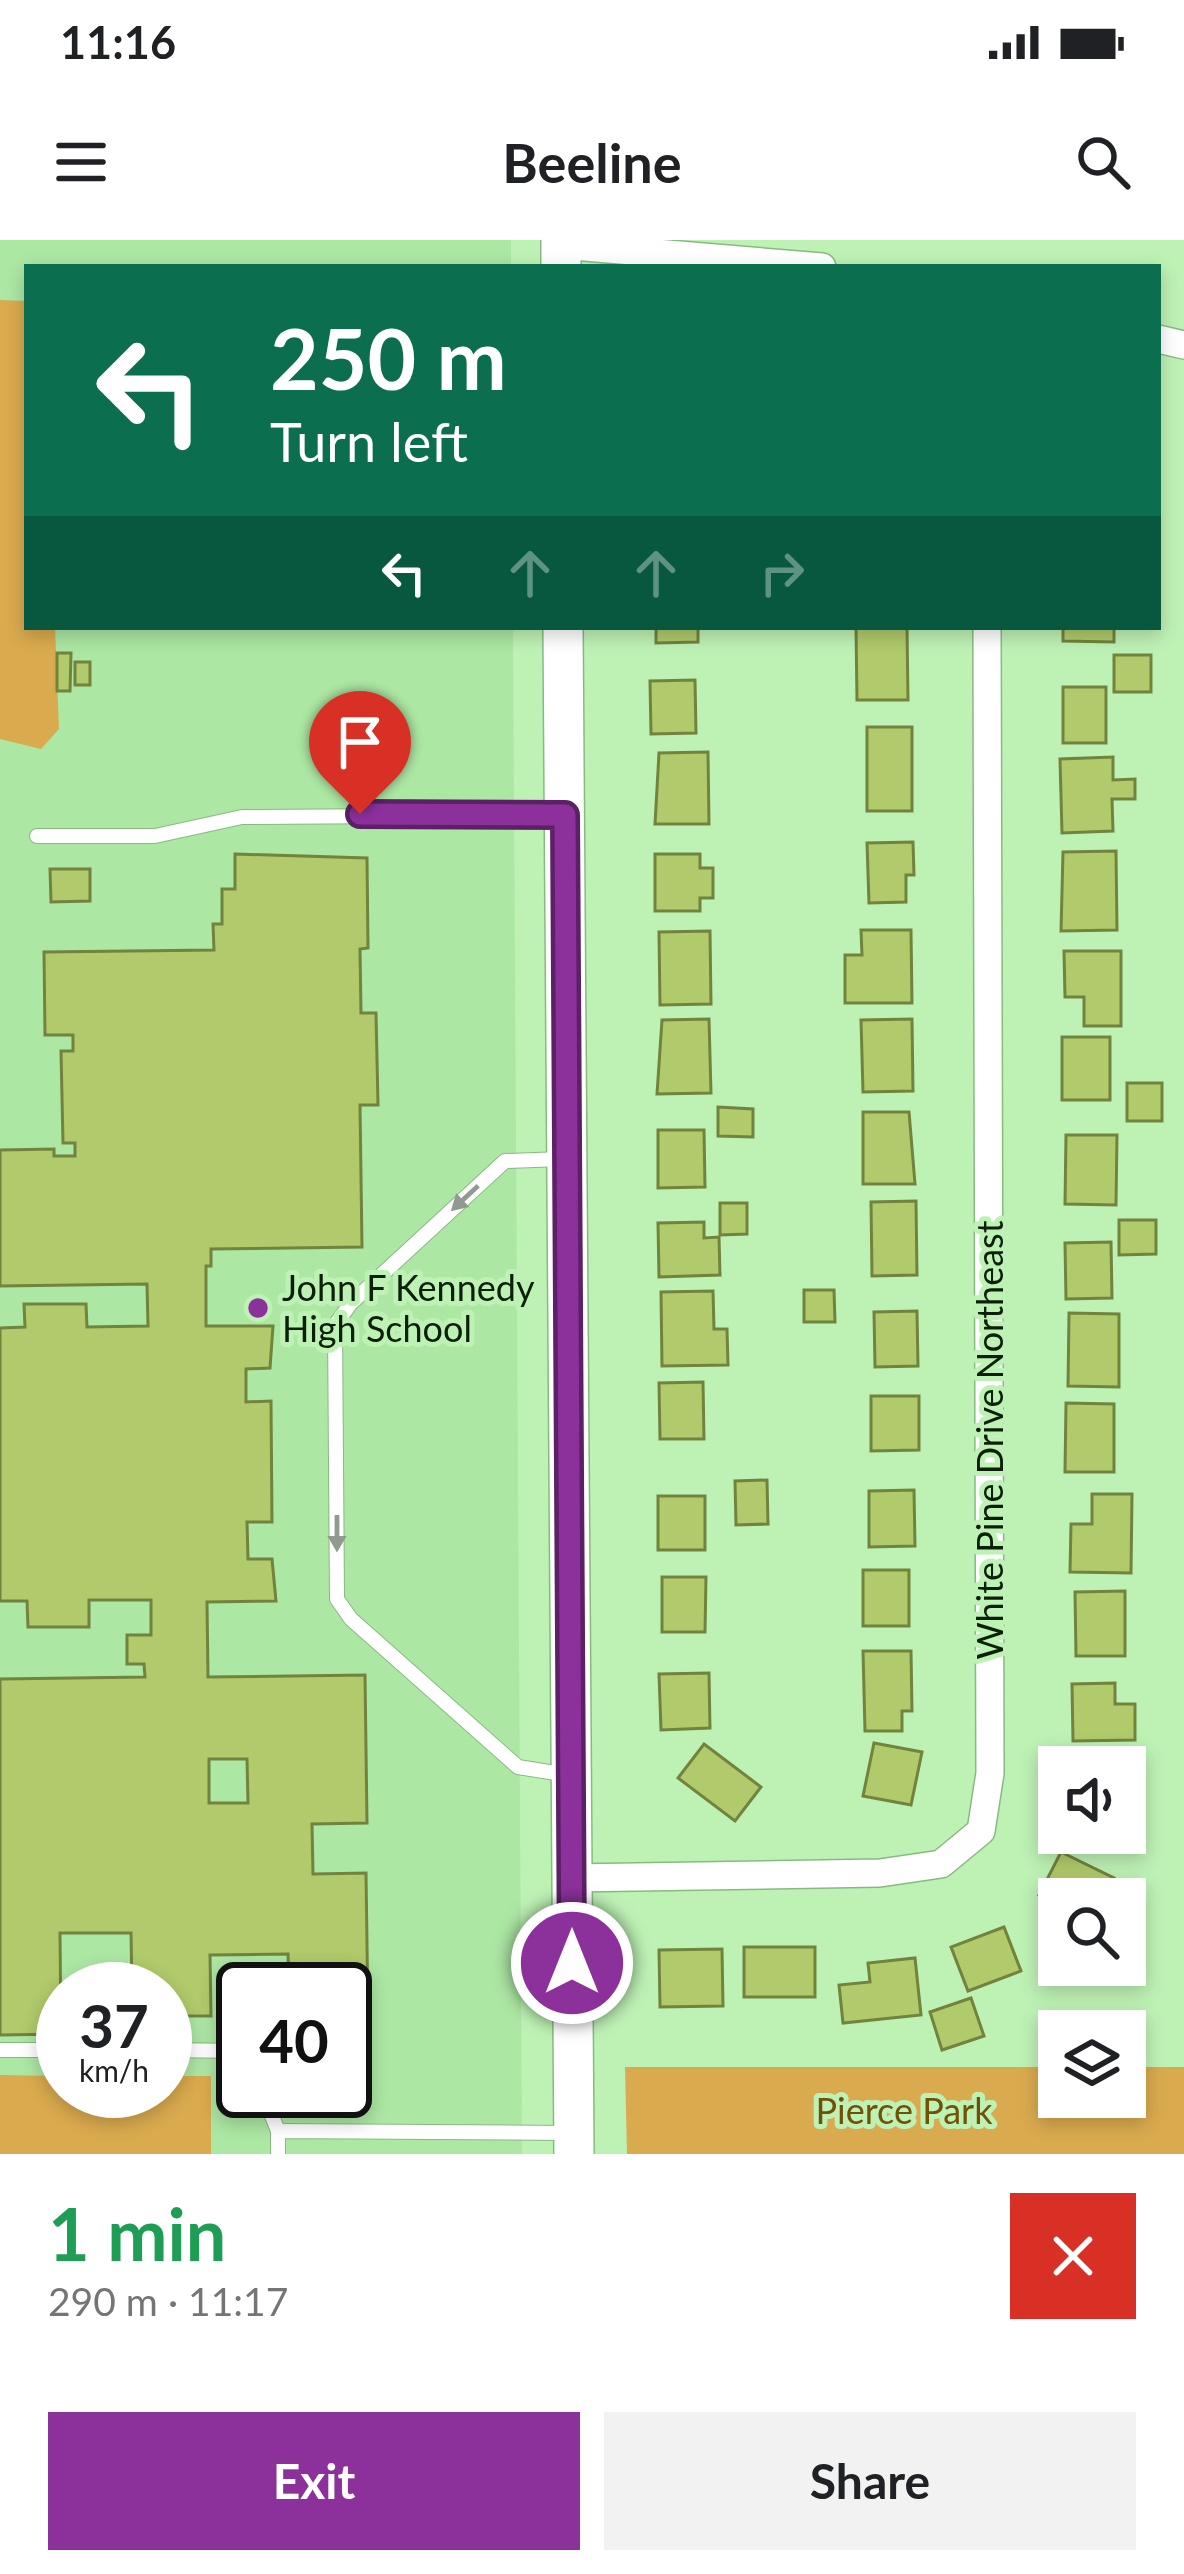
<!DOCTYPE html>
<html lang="en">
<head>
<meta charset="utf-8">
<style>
	:root { --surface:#fff; --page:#f2f2f2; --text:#202124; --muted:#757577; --accent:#8c319c }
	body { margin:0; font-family:Lato,sans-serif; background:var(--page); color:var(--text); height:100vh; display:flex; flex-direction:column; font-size:45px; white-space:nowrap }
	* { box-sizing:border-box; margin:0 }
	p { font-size:39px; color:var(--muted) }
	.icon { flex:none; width:66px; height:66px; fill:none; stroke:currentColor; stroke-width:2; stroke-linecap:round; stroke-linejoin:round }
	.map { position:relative; height:1914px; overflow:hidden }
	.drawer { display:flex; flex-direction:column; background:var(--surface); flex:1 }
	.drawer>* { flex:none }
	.banner { position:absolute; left:24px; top:24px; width:1137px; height:366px; border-radius:0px; box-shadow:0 6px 18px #0003; background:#0b6e4f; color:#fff; overflow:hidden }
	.fabs { position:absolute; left:1038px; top:1506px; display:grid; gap:24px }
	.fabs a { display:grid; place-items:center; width:108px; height:108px; border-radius:0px; background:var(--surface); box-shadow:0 6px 18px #0003; font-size:60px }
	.speed { position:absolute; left:36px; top:1722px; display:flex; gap:24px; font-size:60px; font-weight:700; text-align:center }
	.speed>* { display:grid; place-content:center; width:156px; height:156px; border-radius:50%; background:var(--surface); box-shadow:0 6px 18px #0003; line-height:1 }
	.speed small { font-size:30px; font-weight:400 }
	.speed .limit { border:6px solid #111; border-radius:18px; background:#fff; color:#111 }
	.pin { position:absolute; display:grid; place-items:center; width:102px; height:102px; color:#fff; margin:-123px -51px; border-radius:50% 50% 50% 0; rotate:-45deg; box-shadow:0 0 12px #0007 }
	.pin .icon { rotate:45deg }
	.me { position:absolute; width:132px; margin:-66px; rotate:0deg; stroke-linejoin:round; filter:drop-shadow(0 0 9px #0008) }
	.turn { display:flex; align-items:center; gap:42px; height:252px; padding:0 48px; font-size:54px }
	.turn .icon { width:156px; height:156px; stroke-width:2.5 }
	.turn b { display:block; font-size:84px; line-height:102px }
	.lanes { display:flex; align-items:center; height:114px; padding:0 48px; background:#0003; justify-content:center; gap:60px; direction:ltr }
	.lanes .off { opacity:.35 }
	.round { display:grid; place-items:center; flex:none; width:126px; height:126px; border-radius:0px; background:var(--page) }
	.headline { display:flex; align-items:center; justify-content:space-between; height:204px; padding:0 48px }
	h1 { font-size:72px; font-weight:700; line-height:90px; color:#1e9e55 }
	.cta { display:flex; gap:24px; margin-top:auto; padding:24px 48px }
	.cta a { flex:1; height:138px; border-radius:0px; background:var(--accent); color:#fff; font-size:48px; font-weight:700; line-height:138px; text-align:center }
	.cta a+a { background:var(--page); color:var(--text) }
	.status { display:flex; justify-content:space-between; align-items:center; height:84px; padding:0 60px; background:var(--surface); direction:ltr }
	.status svg { height:33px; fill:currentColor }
	header { display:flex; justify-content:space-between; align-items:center; height:156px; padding:0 48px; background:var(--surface); font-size:54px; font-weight:700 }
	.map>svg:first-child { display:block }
</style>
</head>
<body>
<div class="status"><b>11:16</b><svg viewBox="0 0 49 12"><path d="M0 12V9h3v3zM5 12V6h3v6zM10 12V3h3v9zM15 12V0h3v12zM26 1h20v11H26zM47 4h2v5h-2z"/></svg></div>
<header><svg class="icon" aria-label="menu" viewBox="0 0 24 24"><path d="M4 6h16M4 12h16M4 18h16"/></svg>Beeline<svg class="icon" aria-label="search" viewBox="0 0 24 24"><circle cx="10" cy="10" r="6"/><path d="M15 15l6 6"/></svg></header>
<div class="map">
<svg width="1184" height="1914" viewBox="0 0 1184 1914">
	<rect width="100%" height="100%" fill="#bef2b5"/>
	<path fill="#ade7a4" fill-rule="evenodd" d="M0 0H511V27H27V387H513L522 1914H0ZM63 1749H165V1851H63ZM243 1749H345V1851H243Z"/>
	<g fill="#daaa4e">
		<polygon points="0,60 27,61 27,387 55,387 59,489 41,509 0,499"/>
		<polygon points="625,1827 1059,1827 1059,1857 1125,1857 1125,1827 1184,1827 1184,1914 627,1914"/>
		<polygon points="0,1835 63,1836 63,1851 165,1851 165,1836 211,1836 211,1914 0,1914"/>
	</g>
	<g fill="#b1ca6b" stroke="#71833d" stroke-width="3" fill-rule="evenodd">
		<polygon points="656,387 698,387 698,402 656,403"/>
		<polygon points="856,387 907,387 908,460 857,460"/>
		<polygon points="1063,387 1114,387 1114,402 1063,401"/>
		<polygon points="57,413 71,413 70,451 57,451"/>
		<rect x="1114" y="415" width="37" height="37"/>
		<rect x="75" y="422" width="15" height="23"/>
		<polygon points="695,440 696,493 651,494 650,441"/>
		<rect x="1063" y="447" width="43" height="56"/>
		<rect x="867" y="487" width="45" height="84"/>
		<polygon points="708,512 709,584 655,584 659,513"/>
		<polygon points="1113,517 1113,540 1135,539 1135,559 1112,559 1113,591 1062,593 1060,519"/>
		<polygon points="913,602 914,635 906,635 906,662 869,663 867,603"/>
		<polygon points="1116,611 1117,690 1061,691 1063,612"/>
		<path d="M235 614 367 618 368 708 360 709 361 773H376L378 865H360L362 1007 211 1009V1026H206V1086H273L270 1128 246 1129V1162L271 1161 272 1282H247L248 1319H272L276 1361 207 1362 208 1437 365 1435 367 1583 312 1584 313 1634 366 1633 368 1775H345V1749H289L288 1714 210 1715 211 1776H165V1749H132L131 1693H60L61 1794 0 1795V1439L145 1437 144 1424H127V1395H151V1360H89V1387H28L27 1361H0V1088L25 1087 24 1064H86L87 1087 148 1086 147 1044 0 1046V910L54 909V916H75V903H63L61 811H73V795H45L44 712 214 710 213 684H222V649H235ZM209 1519H247L248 1563H209Z"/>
		<polygon points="655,614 700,614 700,628 713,628 713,658 700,658 700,671 655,671"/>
		<polygon points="50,629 90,629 90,661 51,662"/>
		<polygon points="861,690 911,690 912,763 845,763 845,715 862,715"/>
		<polygon points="710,691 711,764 660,765 659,692"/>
		<polygon points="1064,711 1121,711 1121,786 1084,786 1084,757 1065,757"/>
		<polygon points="709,779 711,853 657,854 662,780"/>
		<polygon points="912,779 913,851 863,852 861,780"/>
		<rect x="1062" y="797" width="48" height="63"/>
		<rect x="1127" y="843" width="35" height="38"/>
		<polygon points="718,867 753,869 753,897 718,896"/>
		<polygon points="863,872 909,872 915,944 863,944"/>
		<polygon points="658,890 704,890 705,947 658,948"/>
		<polygon points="1066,895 1117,895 1116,965 1065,964"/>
		<polygon points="916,961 917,1035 872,1036 871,962"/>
		<polygon points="720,963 747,963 747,994 720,995"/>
		<polygon points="1119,980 1156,980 1156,1014 1119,1015"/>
		<polygon points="704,982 704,998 719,997 720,1035 659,1037 658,983"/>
		<polygon points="1111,1002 1112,1058 1066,1059 1065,1003"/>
		<polygon points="804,1050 834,1050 835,1082 804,1082"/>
		<polygon points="713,1051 714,1089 727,1089 728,1125 662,1126 661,1052"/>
		<polygon points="917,1071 918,1126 875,1127 874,1072"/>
		<polygon points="1069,1073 1119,1074 1119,1147 1068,1146"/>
		<polygon points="703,1142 704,1199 660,1199 659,1143"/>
		<polygon points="871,1156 919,1156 919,1210 871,1211"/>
		<polygon points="1066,1163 1114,1164 1114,1232 1065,1232"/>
		<polygon points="767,1240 768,1284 736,1285 735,1241"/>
		<polygon points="914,1250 915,1306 869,1307 869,1251"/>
		<polygon points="1092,1254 1132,1254 1131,1333 1070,1332 1071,1284 1092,1284"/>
		<rect x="658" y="1256" width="47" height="54"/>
		<rect x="863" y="1330" width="46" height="56"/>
		<polygon points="662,1337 706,1337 705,1392 662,1392"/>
		<polygon points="1125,1351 1125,1416 1076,1416 1075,1352"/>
		<polygon points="863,1411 911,1411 912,1471 902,1471 902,1491 865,1491"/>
		<polygon points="709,1433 710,1488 661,1490 659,1434"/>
		<polygon points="1115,1443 1115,1464 1135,1464 1135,1500 1073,1501 1072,1444"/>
		<polygon points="874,1503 922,1512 911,1565 863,1556"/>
		<polygon points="704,1504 761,1547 735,1581 678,1538"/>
		<polygon points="1060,1593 1106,1593 1105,1603"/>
		<polygon points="1061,1612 1114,1638 1103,1659 1059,1659 1059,1697 1044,1689 1057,1664 1039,1655"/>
		<polygon points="1004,1687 1021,1731 968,1751 951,1707"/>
		<rect x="744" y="1707" width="71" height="50"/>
		<polygon points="722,1709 723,1766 660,1767 659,1710"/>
		<polygon points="915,1718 921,1775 843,1783 839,1745 870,1742 868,1723"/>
		<polygon points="971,1758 984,1796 942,1810 930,1772"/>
	</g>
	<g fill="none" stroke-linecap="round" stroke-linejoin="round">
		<g stroke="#88ba80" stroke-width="16">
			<g id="lane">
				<polyline points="37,596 155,596 242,577 560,575"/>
				<polyline points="562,919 505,921 351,1063 335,1085 337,1359 351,1379 518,1527 568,1535"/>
				<polyline points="0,1810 63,1810"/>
				<polyline points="165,1810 243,1811"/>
				<polyline points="262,1851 278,1891"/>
				<polyline points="278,1914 278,1891 568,1893"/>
			</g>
		</g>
		<g stroke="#88ba80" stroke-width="30">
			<g id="street">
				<polyline points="561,5 822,27"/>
				<polyline points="1158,99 1184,105"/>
				<polyline points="572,1638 880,1633 941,1624 981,1591 990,1533 987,387"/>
			</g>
		</g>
		<g stroke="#88ba80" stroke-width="42">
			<g id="secondary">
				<polyline points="561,0 561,27"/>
				<polyline points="563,387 574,1914"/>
			</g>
		</g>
		<use href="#lane" stroke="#fff" stroke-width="14"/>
		<use href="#street" stroke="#fff" stroke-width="27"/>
		<use href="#secondary" stroke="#fff" stroke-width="39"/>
	</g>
	<defs><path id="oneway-solid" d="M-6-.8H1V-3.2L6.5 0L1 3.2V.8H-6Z" transform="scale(3)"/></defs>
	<g fill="#919a90">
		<use href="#oneway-solid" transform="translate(465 958) rotate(137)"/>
		<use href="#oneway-solid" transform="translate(337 1293) rotate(90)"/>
	</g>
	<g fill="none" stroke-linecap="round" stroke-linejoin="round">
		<g stroke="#5b2065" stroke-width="30">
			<polyline id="route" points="360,574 565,575 572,1723"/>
		</g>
		<use href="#route" stroke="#8c319c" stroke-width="21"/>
	</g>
	<circle fill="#8c319c" stroke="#bef2b5" stroke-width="4.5" cx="258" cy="1068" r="12"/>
	<g text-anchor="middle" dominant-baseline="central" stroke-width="10" stroke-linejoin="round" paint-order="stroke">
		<g font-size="36" fill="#0b1f09" stroke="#bef2b5" text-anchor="start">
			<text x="282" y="1047">John F Kennedy<tspan x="282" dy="41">High School</tspan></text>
		</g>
		<g font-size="36" fill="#0b1f09" stroke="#bef2b5">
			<text transform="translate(989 1200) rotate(-90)">White Pine Drive Northeast</text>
		</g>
		<g font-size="36" fill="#715105" stroke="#bef2b5">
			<text x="904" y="1870">Pierce Park</text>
		</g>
	</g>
</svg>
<div class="fabs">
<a><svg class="icon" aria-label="sound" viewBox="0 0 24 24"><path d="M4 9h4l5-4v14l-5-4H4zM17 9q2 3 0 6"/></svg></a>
<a><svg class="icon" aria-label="search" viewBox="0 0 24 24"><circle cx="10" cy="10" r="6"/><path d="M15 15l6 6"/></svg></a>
<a><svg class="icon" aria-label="layers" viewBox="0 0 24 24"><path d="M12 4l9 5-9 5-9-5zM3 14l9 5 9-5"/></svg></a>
</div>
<div class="speed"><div>37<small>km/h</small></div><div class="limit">40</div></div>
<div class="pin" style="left:360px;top:574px;background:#d93025"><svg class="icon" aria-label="arrive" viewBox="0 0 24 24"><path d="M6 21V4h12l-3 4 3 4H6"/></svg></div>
<svg class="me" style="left:572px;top:1723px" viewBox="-20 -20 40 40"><circle r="17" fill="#8c319c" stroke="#fff" stroke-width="3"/><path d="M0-11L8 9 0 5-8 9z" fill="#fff"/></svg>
<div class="banner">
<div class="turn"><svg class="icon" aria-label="left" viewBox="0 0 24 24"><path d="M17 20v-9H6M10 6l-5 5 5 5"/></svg><div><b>250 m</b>Turn left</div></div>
<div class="lanes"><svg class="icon" aria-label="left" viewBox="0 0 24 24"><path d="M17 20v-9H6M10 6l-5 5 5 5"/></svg><svg class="icon off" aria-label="ahead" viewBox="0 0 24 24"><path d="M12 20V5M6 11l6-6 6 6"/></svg><svg class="icon off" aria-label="ahead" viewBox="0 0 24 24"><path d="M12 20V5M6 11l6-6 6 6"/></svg><svg class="icon off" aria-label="right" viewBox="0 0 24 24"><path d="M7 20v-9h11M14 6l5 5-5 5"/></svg></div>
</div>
</div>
<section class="drawer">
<div class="headline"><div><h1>1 min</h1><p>290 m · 11:17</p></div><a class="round" style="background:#d93025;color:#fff"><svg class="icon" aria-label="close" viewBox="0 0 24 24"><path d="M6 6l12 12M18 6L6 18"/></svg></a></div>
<div class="cta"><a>Exit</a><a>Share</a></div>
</section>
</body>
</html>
